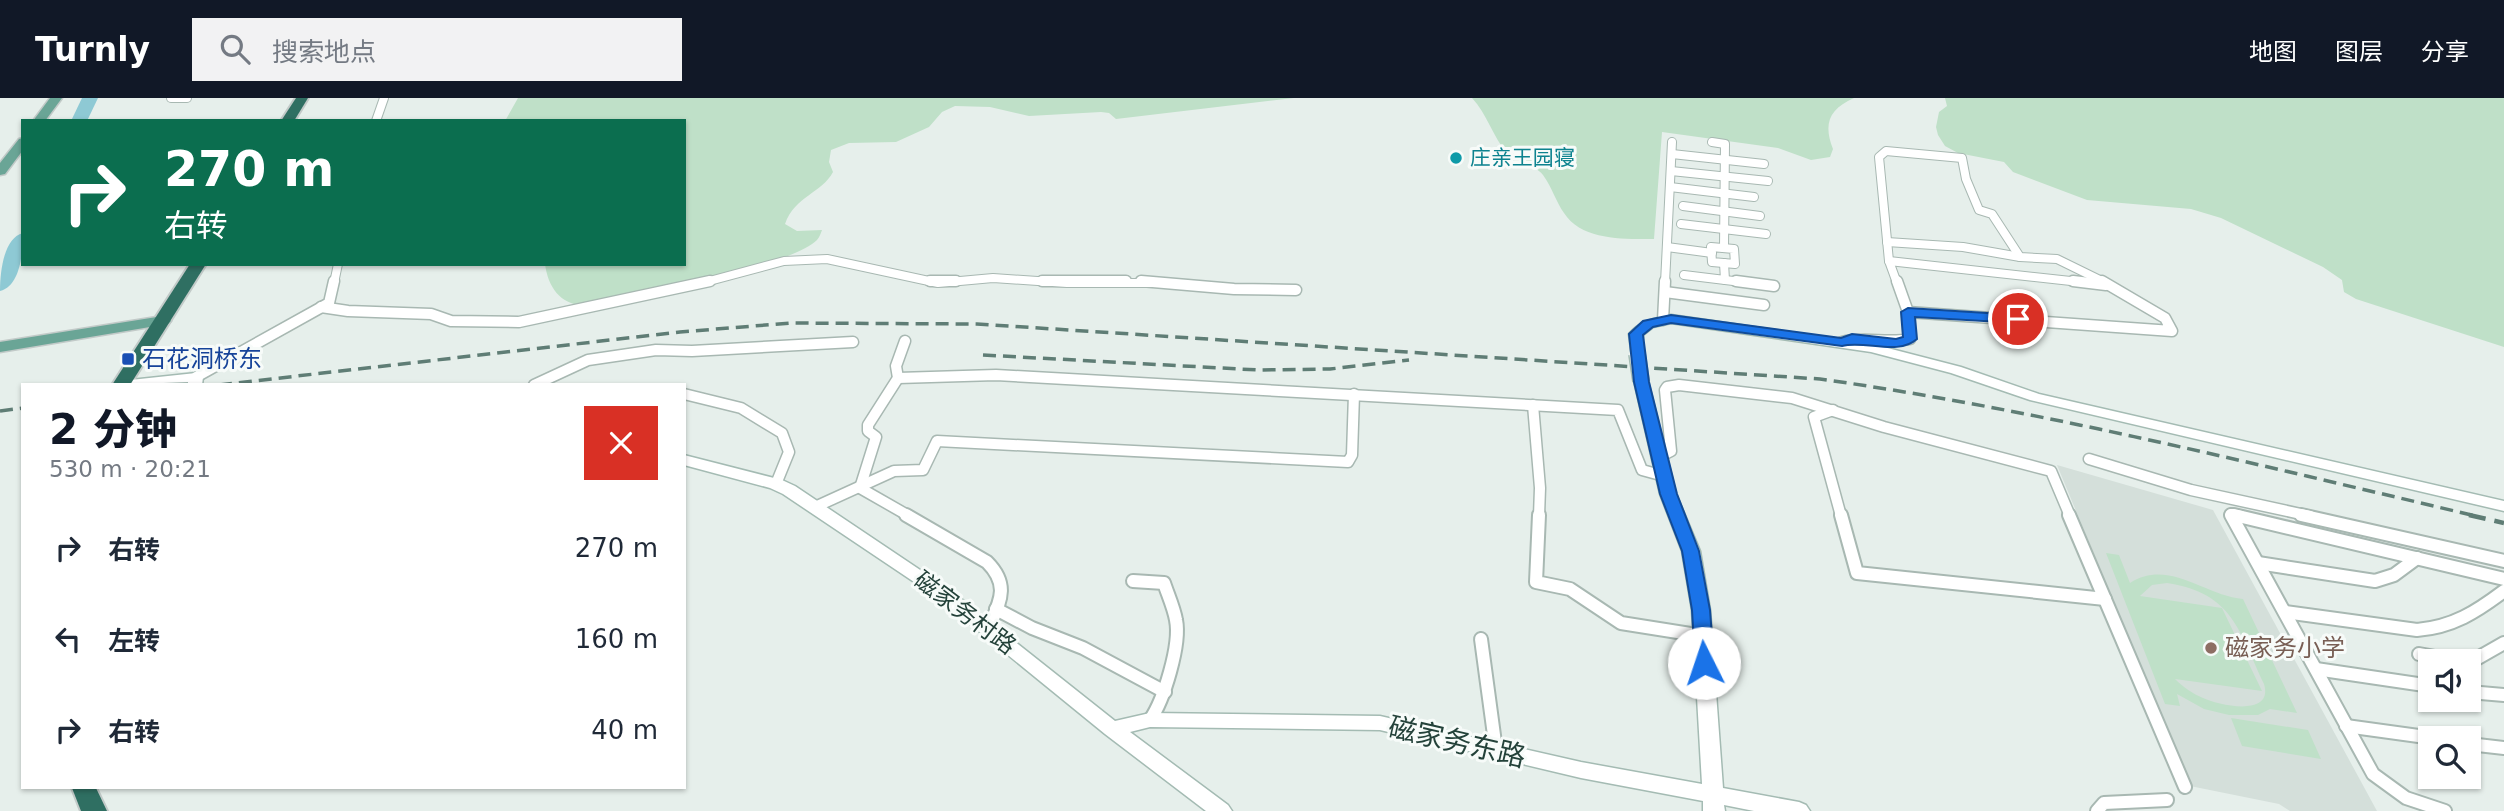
<!DOCTYPE html>
<html lang="zh">
<head>
<meta charset="utf-8">
<style>
	:root { --surface:#fff; --page:#f2f2f3; --text:#1f2937; --muted:#747a83; --accent:#111827 }
	body { margin:0; font-family:"DejaVu Sans","Noto Sans SC",sans-serif; background:var(--page); color:var(--text); height:100vh; display:flex; flex-direction:column; font-size:26px; white-space:nowrap }
	* { box-sizing:border-box; margin:0 }
	p { font-size:23px; color:var(--muted) }
	.icon { flex:none; width:38px; height:38px; fill:none; stroke:currentColor; stroke-width:2; stroke-linecap:round; stroke-linejoin:round }
	.map { position:relative; flex:1; overflow:hidden }
	.sheet { position:absolute; left:21px; top:285px; width:665px; height:406px; display:flex; flex-direction:column; background:var(--surface); border-radius:0px; box-shadow:0 2px 5px #0004 }
	.sheet>* { flex:none }
	.banner { position:absolute; left:21px; top:21px; width:665px; height:147px; border-radius:0px; box-shadow:0 2px 5px #0004; background:#0b6e4f; color:#fff; overflow:hidden }
	.buttons { position:absolute; left:2418px; top:551px; display:grid; gap:14px }
	.buttons a { display:grid; place-items:center; width:63px; height:63px; border-radius:0px; background:var(--surface); box-shadow:0 2px 5px #0004; font-size:35px }
	.pin { position:absolute; display:grid; place-items:center; width:60px; height:60px; color:#fff; margin:-30px; border:4px solid #fff; border-radius:50%; box-shadow:0 2px 7px #0007 }
	.me { position:absolute; width:77px; margin:-38px; rotate:356deg; stroke-linejoin:round; filter:drop-shadow(0 0 5px #0008) }
	.turn { display:flex; align-items:center; gap:24px; height:147px; padding:0 28px; font-size:32px }
	.turn .icon { width:91px; height:91px; stroke-width:2.5 }
	.turn b { display:block; font-size:49px; line-height:60px }
	.round { display:grid; place-items:center; flex:none; width:74px; height:74px; border-radius:0px; background:var(--page) }
	.head { display:flex; align-items:center; justify-content:space-between; height:119px; padding:0 28px }
	h1 { font-size:42px; font-weight:800; line-height:52px; color:var(--accent) }
	ul { padding:0; list-style:none }
	li { display:flex; align-items:center; gap:21px; height:91px; padding:0 28px }
	li div { flex:1 }
	li b { display:block; font-size:26px }
	li em { font-style:normal }
	header { display:flex; align-items:center; gap:42px; box-sizing:border-box; height:98px; padding:0 35px; background:var(--accent); color:#fff }
	header strong { font-size:33px }
	nav { display:flex; gap:38px; margin-inline-start:auto; font-size:24px }
	.search { width:490px; height:63px; background:var(--page); display:flex; align-items:center; gap:18px; box-sizing:border-box; padding:0 24px; border-radius:0px; color:var(--muted); font-size:26px }
	.map>svg:first-child { display:block }
</style>
</head>
<body>
<header>
<strong>Turnly</strong>
<div class="search"><svg class="icon" aria-label="search" viewBox="0 0 24 24"><circle cx="10" cy="10" r="6"/><path d="M15 15l6 6"/></svg>搜索地点</div>
<nav><a>地图</a><a>图层</a><a>分享</a></nav>
</header>
<div class="map">
<svg width="2504" height="713" viewBox="0 0 2504 713">
	<rect width="100%" height="100%" fill="#e6efeb"/>
	<polygon fill="#d4dfda" points="2057,367 2213,412 2377,713 2290,713 2279,706 2190,688"/>
	<g fill="#bfe0c8" fill-rule="evenodd">
		<path d="M518 0H1294L1116 21 1109 15 1101 14 1029 18 990 9 955 8 942 14 929 29 896 44 849 45 831 52 829 64 833 74C822 95 795 98 785 126L797 133 822 132C821 135 819 140 817 142 789 170 629 197 584 208 560 206 548 189 545 166H684V23H505Z"/>
		<path d="M1472 0H1854C1829 11 1823 26 1833 51L1830 59 1811 62 1778 50 1662 34 1654 141C1625 141 1582 143 1564 115 1556 104 1552 89 1543 77 1534 66 1518 65 1507 55 1493 39 1487 16 1472 0Z"/>
		<polygon points="1945,0 2504,0 2504,249 2356,201 2344,194 2342,182 2323,169 2221,120 2191,111 2087,102 2013,74 2004,64 1958,55 1945,48 1938,37 1936,29 1939,14 1947,8"/>
		<path d="M2106 455 2119 457 2130 485C2169 460 2205 498 2243 501L2297 615 2270 611 2258 617H2229L2204 611 2177 596 2180 608 2165 606ZM2167 485C2233 495 2239 533 2264 586 2274 620 2218 607 2203 600 2193 596 2183 589 2175 581L2262 593 2222 510 2140 498 2152 487Z"/>
		<polygon points="2231,620 2308,632 2321,661 2242,648"/>
	</g>
	<g fill="none" stroke-linecap="round" stroke-linejoin="round">
		<g fill="#8ec9d4" fill-rule="evenodd">
			<polygon points="82,0 98,0 87,23 71,23"/>
			<path d="M23 135C23 152 21 188 0 193 0 176 3 140 23 135Z"/>
		</g>
		<g stroke="#a8b8b2" stroke-width="10">
			<g id="street-far2">
				<polyline points="171,0 187,0"/>
				<polyline points="376,23 384,0"/>
				<polyline points="1712,44 1725,46 1724,150"/>
				<polyline points="1672,56 1764,66"/>
				<polyline points="1671,73 1768,83"/>
				<polyline points="1670,89 1754,99"/>
				<polyline points="1683,108 1760,118"/>
				<polyline points="1681,126 1766,136"/>
				<polyline points="1887,144 1963,149 2020,159"/>
				<polyline points="1667,149 1712,155"/>
				<polygon points="1711,149 1734,151 1735,166 1712,164"/>
				<polyline points="1889,163 2089,185"/>
				<polyline points="1684,177 1725,182 1724,165"/>
				<polyline points="1725,182 1750,185"/>
				<polyline points="334,185 338,166"/>
				<polyline points="702,185 784,163 827,161 938,185 993,180 1067,185 1162,185"/>
				<polyline points="1665,185 1672,44"/>
				<polyline points="1897,185 1889,163 1879,59 1886,53 1962,60 1966,81 1979,112 1992,116 2020,159 2057,161 2106,185"/>
			</g>
		</g>
		<g stroke="#a8b8b2" stroke-width="13">
			<g id="street-far1">
				<polyline points="930,183 956,183"/>
				<polyline points="1042,183 1126,183"/>
				<polyline points="1141,183 1234,191 1296,192"/>
				<polyline points="1736,183 1774,188"/>
				<polyline points="1897,183 1908,214"/>
				<polyline points="2073,183 2106,187"/>
				<polyline points="1665,194 1764,207"/>
				<polyline points="321,209 348,213 431,216 451,223 519,224 710,183"/>
				<polyline points="1908,214 2172,233 2165,220 2102,183"/>
				<polyline points="1663,222 1665,183"/>
				<polyline points="905,243 896,268 898,280 868,327 868,333 876,339 860,390 909,418"/>
				<path d="M1842 244C1865 238 1887 246 1910 241L1908 214"/>
				<polyline points="196,279 329,205 334,183"/>
				<polyline points="898,280 996,277 1618,312 1642,372 1664,378"/>
				<polyline points="534,287 588,262 656,252 692,253 853,244"/>
				<polyline points="684,296 741,310 782,335 789,354 776,386"/>
				<polyline points="1533,307 1540,390 1539,418"/>
				<polyline points="1833,312 1814,319 1841,418"/>
				<polyline points="1659,359 1671,353 1665,292 1667,289 1679,287 1792,300 1884,329 2051,373 2070,418"/>
				<polyline points="2089,361 2191,392 2310,418"/>
				<polyline points="815,409 894,373 923,372 937,343 1348,364 1352,357 1354,296"/>
				<polyline points="2232,418 2231,416 2241,418"/>
			</g>
		</g>
		<g stroke="#a8b8b2" stroke-width="16">
			<g id="street">
				<path d="M906 417 987 464C1011 488 999 505 988 532"/>
				<polyline points="1539,417 1536,484 1570,491 1621,525 1703,538"/>
				<polyline points="1841,417 1857,475 2105,501"/>
				<polyline points="2069,417 2185,689"/>
				<polyline points="2231,417 2373,676 2406,700 2445,713"/>
				<polyline points="2234,417 2504,481"/>
				<polyline points="2301,417 2504,463"/>
				<polyline points="2258,465 2375,483 2394,477 2417,460"/>
				<path d="M1133 483 1164 485C1168 497 1174 510 1176 522 1181 546 1164 602 1150 622"/>
				<polyline points="996,511 1032,530 1083,550 1165,594"/>
				<path d="M2285 514 2417 532C2453 529 2476 514 2504 493"/>
				<polyline points="1481,541 1496,652"/>
				<polyline points="2419,556 2462,564"/>
				<polyline points="2469,565 2504,545"/>
				<polyline points="2316,571 2431,588"/>
				<polyline points="2469,594 2504,597"/>
				<polyline points="2346,628 2433,640"/>
				<polyline points="2469,646 2504,650"/>
				<polyline points="2097,713 2104,705 2167,702"/>
			</g>
		</g>
		<g stroke="#a4bbb3" stroke-width="3">
			<g id="secondary">
				<path d="M1671 217 1872 246 1961 269 2039 296 2504 403V413L2030 302 1951 275 1871 254 1671 225 1653 229 1643 237 1642 259H1632L1629 236C1641 222 1654 221 1671 217Z"/>
				<polygon points="196,275 203,279 202,287 188,287 188,284 114,287 121,283"/>
				<polygon points="1641,279 1648,283 1676,396 1700,453 1710,512 1723,690 1799,704 1806,707 1810,713 1754,713 1724,707 1725,713 1703,713 1703,703 1581,680 1380,632 1150,629 1130,634 1228,707 1232,713 1206,713 1105,636 938,500 783,396 770,390 684,367 684,357 782,382 795,388 950,492 1115,623 1150,615 1380,618 1581,664 1702,686 1692,512 1682,453 1660,396 1634,283"/>
			</g>
		</g>
		<g stroke="#c2cac8" stroke-width="3">
			<g id="primary">
				<polygon points="50,0 62,0 45,23 33,23"/>
				<polygon points="23,40 23,52 5,76 0,77 0,65 19,41"/>
				<polygon points="163,218 168,220 171,223 168,226 0,254 0,244"/>
			</g>
		</g>
		<g stroke="#c2cac8" stroke-width="4">
			<g id="highway">
				<polygon points="296,0 308,0 294,23 281,23"/>
				<polygon points="190,166 206,166 130,287 112,287"/>
				<polygon points="72,690 96,690 107,713 81,713"/>
			</g>
		</g>
		<use href="#street-far2" stroke="#fff" stroke-width="8"/>
		<use href="#street-far1" stroke="#fff" stroke-width="10"/>
		<use href="#street" stroke="#fff" stroke-width="12"/>
		<use href="#secondary" fill="#fff" fill-rule="evenodd"/>
		<use href="#primary" fill="#6aa596" fill-rule="evenodd"/>
		<use href="#highway" fill="#2f6f62" fill-rule="evenodd"/>
		<g stroke="#5f7d75" stroke-width="3.5" stroke-dasharray="13 7" stroke-linecap="butt">
			<polyline points="983,257 1258,272 1330,271 1409,262"/>
			<path d="M219 287 680 234 791 225 977 226 1820 281C2042 312 2258 367 2476 418"/>
			<polyline points="0,313 23,310"/>
		</g>
		<polyline stroke="#5f7d75" stroke-width="4.5" stroke-dasharray="17 9" stroke-linecap="butt" points="2469,417 2504,425"/>
		<g stroke="#a4bbb3" stroke-width="18" stroke-linecap="butt">
			<polyline id="secondary-bridge" points="1637,256 1641,283"/>
		</g>
		<use href="#secondary-bridge" stroke="#fff" stroke-width="15"/>
	</g>
	<path fill="#1a73e8" stroke="#114b97" stroke-width="2" d="M1908 210 2018 217 2025 221 2018 225 1915 219 1917 241C1898 258 1865 242 1842 248L1671 225 1653 229 1643 237 1649 284 1677 396 1699 453 1710 512 1714 565 1711 570H1698L1695 565 1692 512 1682 453 1660 396 1634 284 1629 236 1643 223 1671 217 1841 240 1852 236 1896 241 1903 239 1901 214Z"/>
	<circle fill="#0f9aa8" stroke="#f7fbf9" stroke-width="2.5" cx="1456" cy="60" r="7"/>
	<rect fill="#1a4fb4" stroke="#f7fbf9" stroke-width="2.5" x="121" y="254" width="14" height="14" rx="3.5"/>
	<circle fill="#8d6e63" stroke="#f7fbf9" stroke-width="2.5" cx="2211" cy="550" r="7"/>
	<g text-anchor="middle" dominant-baseline="central" stroke-width="6" stroke-linejoin="round" paint-order="stroke">
		<g font-size="21" fill="#0d838f" stroke="#f7fbf9" text-anchor="start">
			<text x="1470" y="60">庄亲王园寝</text>
		</g>
		<g font-size="24" fill="#164399" stroke="#f7fbf9" text-anchor="start">
			<text x="142" y="261">石花洞桥东</text>
		</g>
		<g font-size="24" fill="#24423a" stroke="#f7fbf9">
			<text transform="translate(965 515) rotate(37)">磁家务村路</text>
		</g>
		<g font-size="24" fill="#785e54" stroke="#f7fbf9" text-anchor="start">
			<text x="2225" y="550">磁家务小学</text>
		</g>
		<g font-size="28" fill="#24423a" stroke="#f7fbf9">
			<text transform="translate(1457 644) rotate(13)">磁家务东路</text>
		</g>
	</g>
</svg>
<div class="buttons">
<a><svg class="icon" aria-label="sound" viewBox="0 0 24 24"><path d="M4 9h4l5-4v14l-5-4H4zM17 9q2 3 0 6"/></svg></a>
<a><svg class="icon" aria-label="search" viewBox="0 0 24 24"><circle cx="10" cy="10" r="6"/><path d="M15 15l6 6"/></svg></a>
</div>
<div class="pin" style="left:2018px;top:221px;background:#d93025"><svg class="icon" aria-label="arrive" viewBox="0 0 24 24"><path d="M6 21V4h12l-3 4 3 4H6"/></svg></div>
<svg class="me" style="left:1704px;top:565px" viewBox="-20 -20 40 40"><circle r="19" fill="#fff"/><path d="M0-13L10 11 0 6-10 11z" fill="#1a73e8"/></svg>
<div class="banner">
<div class="turn"><svg class="icon" aria-label="right" viewBox="0 0 24 24"><path d="M7 20v-9h11M14 6l5 5-5 5"/></svg><div><b>270 m</b>右转</div></div>
</div>
<section class="sheet">
<div class="head"><div><h1>2 分钟</h1><p>530 m · 20:21</p></div><a class="round" style="background:#d93025;color:#fff"><svg class="icon" aria-label="close" viewBox="0 0 24 24"><path d="M6 6l12 12M18 6L6 18"/></svg></a></div>
<ul>
<li><svg class="icon" aria-label="right" viewBox="0 0 24 24"><path d="M7 20v-9h11M14 6l5 5-5 5"/></svg><div><b>右转</b></div><em>270 m</em></li>
<li><svg class="icon" aria-label="left" viewBox="0 0 24 24"><path d="M17 20v-9H6M10 6l-5 5 5 5"/></svg><div><b>左转</b></div><em>160 m</em></li>
<li><svg class="icon" aria-label="right" viewBox="0 0 24 24"><path d="M7 20v-9h11M14 6l5 5-5 5"/></svg><div><b>右转</b></div><em>40 m</em></li>
</ul>
</section>
</div>
</body>
</html>
